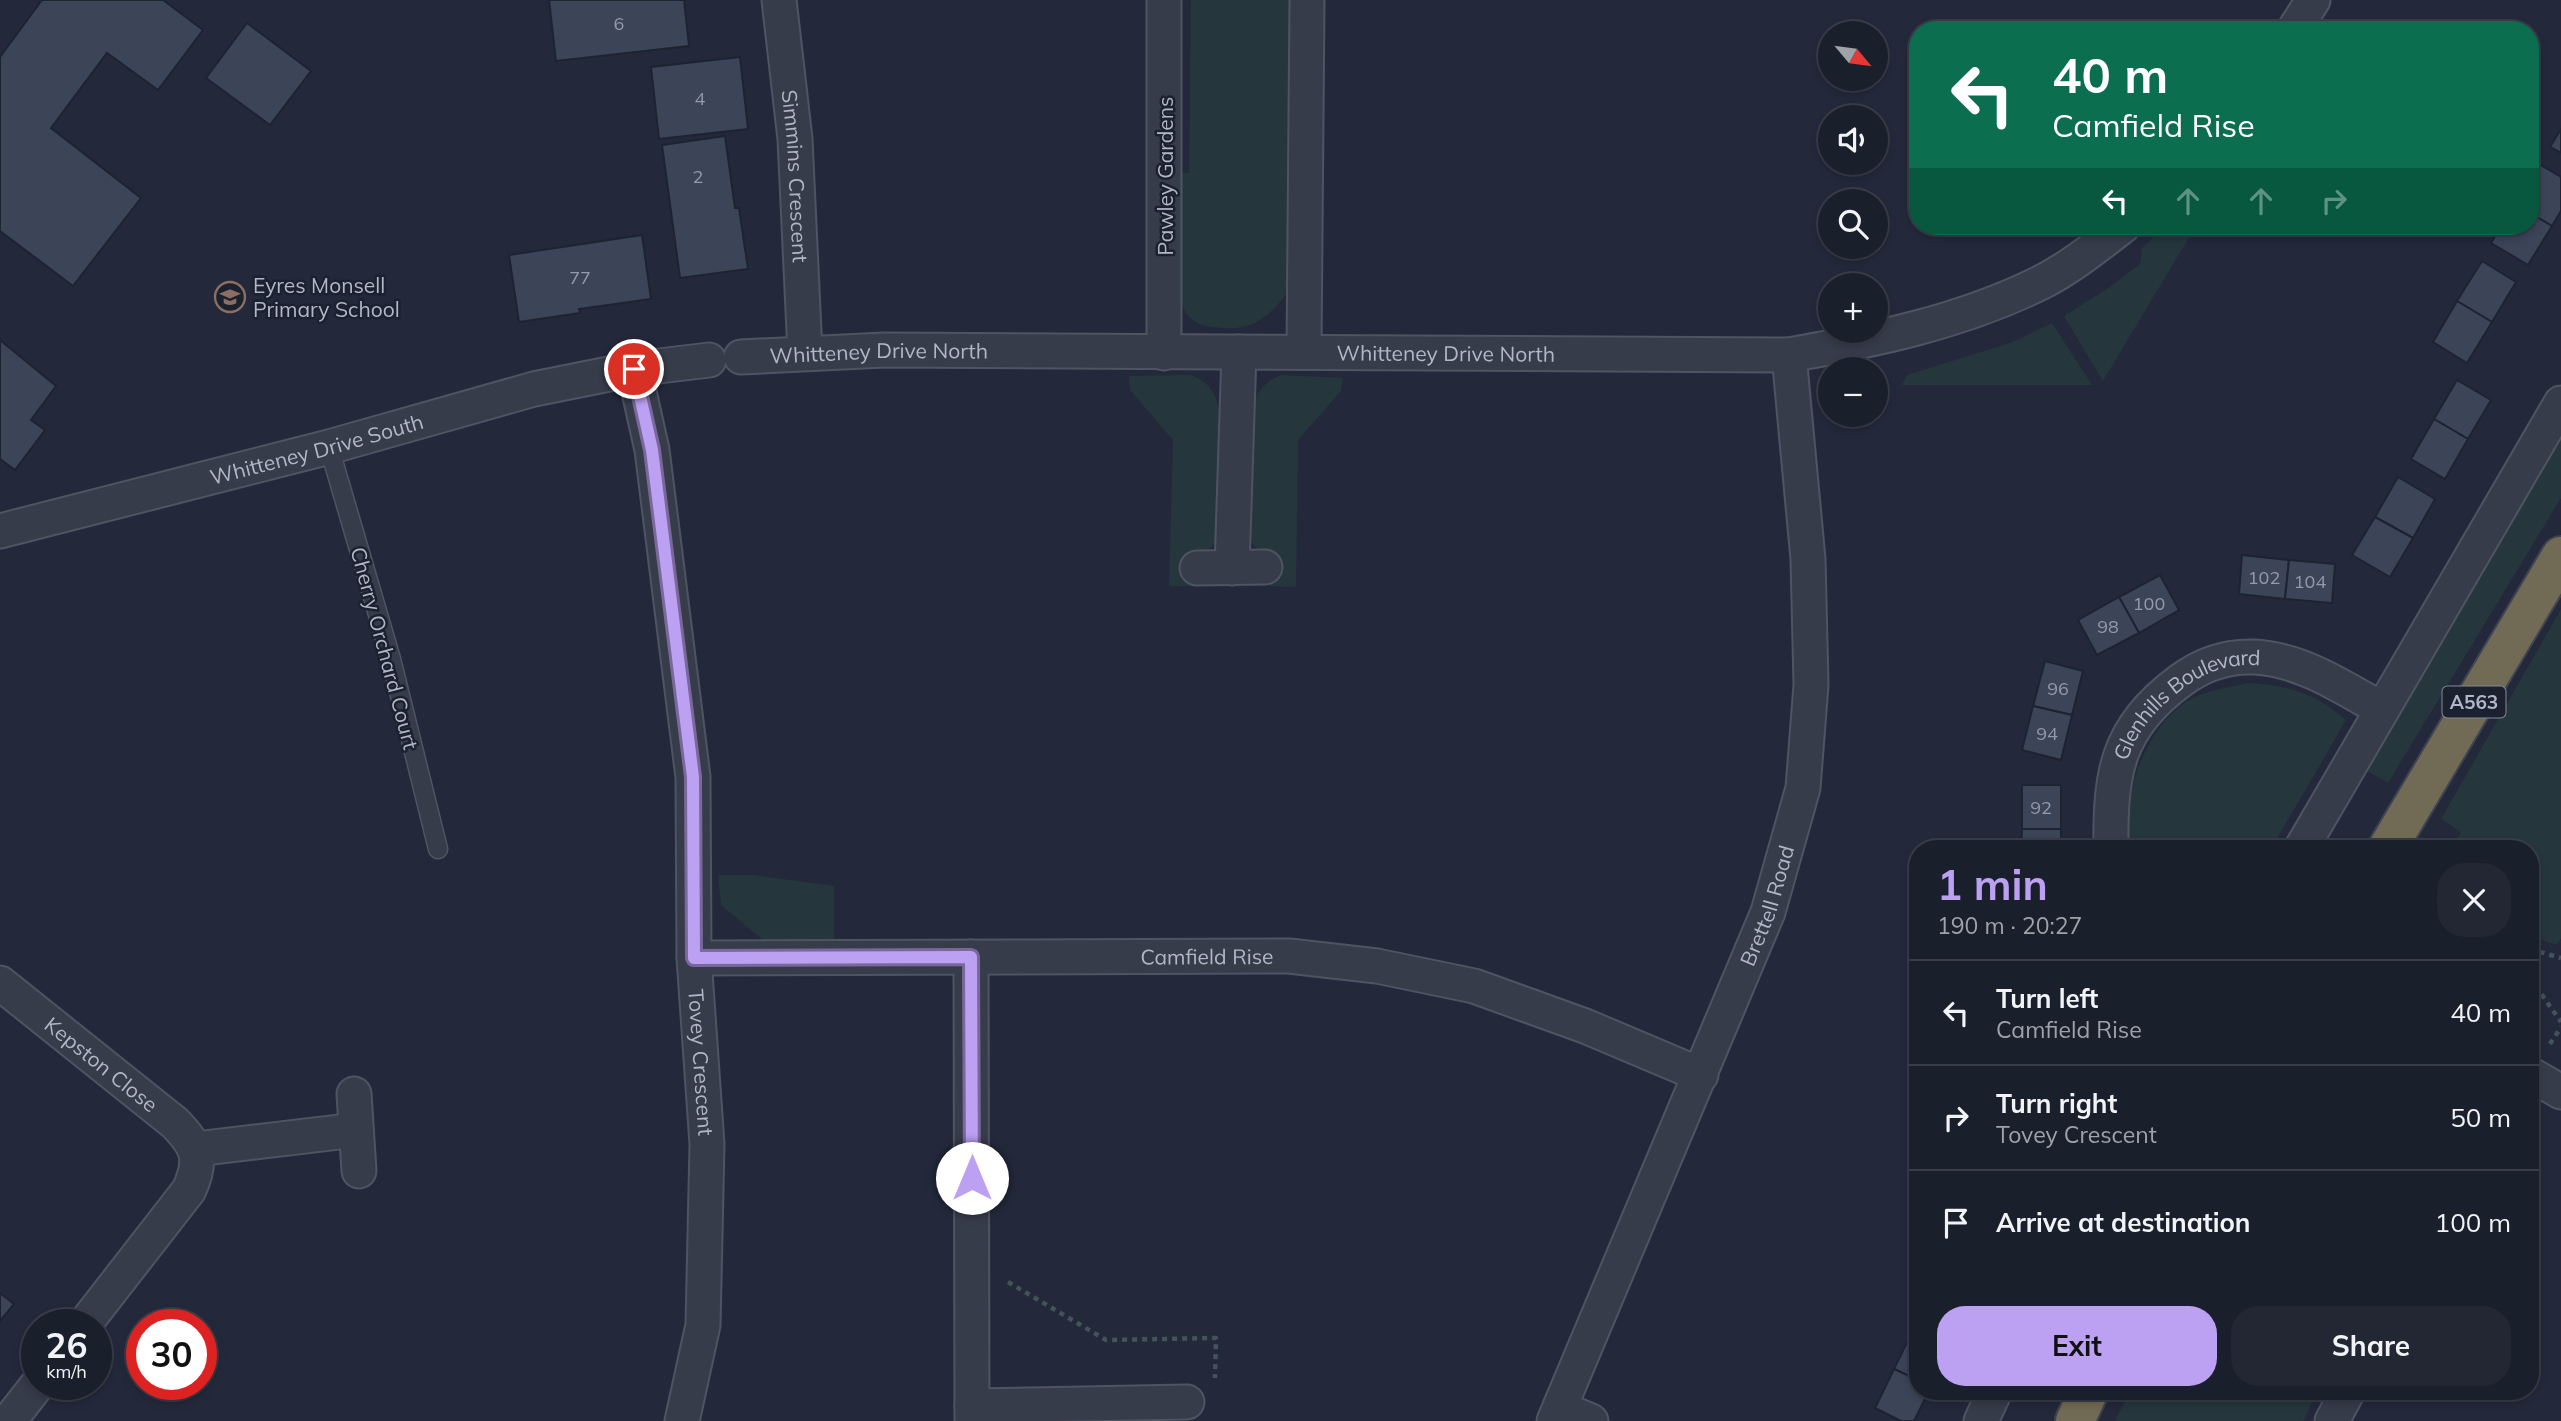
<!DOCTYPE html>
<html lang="en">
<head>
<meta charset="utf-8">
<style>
	:root { --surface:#1a1f2c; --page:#232734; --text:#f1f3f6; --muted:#9fa2a9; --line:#383d48; --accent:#bca0f2 }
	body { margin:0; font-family:Mulish,sans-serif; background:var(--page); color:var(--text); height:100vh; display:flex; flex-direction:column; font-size:26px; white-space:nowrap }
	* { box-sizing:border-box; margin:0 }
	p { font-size:23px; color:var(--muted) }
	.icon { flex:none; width:38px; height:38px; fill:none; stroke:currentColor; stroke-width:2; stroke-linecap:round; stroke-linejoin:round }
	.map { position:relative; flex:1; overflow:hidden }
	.side { position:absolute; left:1909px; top:840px; width:630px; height:560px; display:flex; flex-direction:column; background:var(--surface); border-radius:28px; box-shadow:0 4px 10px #0003,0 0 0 2px var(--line) }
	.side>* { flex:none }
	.top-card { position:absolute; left:1909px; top:21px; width:630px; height:214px; border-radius:28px; box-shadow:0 4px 10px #0003,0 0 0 2px var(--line); background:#0b6e4f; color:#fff; overflow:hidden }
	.needle { width:46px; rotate:119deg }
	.controls { position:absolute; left:1818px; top:21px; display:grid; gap:14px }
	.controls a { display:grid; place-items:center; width:70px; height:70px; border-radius:50%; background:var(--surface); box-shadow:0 4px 10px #0003,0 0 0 2px var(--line); font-size:35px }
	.speed { position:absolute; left:21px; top:1309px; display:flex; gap:14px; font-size:35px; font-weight:700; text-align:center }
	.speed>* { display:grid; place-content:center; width:91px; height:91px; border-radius:50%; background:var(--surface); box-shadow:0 4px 10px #0003,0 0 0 2px var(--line); line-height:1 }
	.speed small { font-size:18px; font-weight:400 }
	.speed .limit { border:10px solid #d22; background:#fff; color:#111 }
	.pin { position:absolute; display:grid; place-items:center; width:60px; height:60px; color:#fff; margin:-30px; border:4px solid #fff; border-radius:50%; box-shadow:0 2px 7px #0007 }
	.me { position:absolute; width:77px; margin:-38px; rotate:0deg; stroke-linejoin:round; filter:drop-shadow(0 0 5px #0008) }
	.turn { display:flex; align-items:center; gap:24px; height:147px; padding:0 28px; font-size:32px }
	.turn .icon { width:91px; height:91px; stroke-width:2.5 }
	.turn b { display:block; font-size:49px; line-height:60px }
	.lanes { display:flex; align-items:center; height:66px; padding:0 28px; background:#0003; justify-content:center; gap:35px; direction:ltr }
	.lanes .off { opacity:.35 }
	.round { display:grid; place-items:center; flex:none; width:74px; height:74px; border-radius:28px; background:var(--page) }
	.summary { display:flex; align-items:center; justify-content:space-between; height:119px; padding:0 28px }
	h1 { font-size:42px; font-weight:700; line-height:52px; color:var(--accent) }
	.button { display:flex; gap:14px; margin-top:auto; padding:14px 28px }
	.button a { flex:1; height:80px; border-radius:28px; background:var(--accent); color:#111; font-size:28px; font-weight:700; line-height:80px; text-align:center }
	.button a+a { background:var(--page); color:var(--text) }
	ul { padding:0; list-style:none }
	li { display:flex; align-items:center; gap:21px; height:105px; padding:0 28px; border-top:2px solid var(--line) }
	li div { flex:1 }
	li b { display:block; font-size:26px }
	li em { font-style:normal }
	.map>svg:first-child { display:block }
</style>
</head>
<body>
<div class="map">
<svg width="2561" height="1421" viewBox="0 0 2561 1421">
	<rect width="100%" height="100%" fill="#23293b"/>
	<g fill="#25363c">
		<path d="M1191 0H1293L1290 289C1272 313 1257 330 1224 328 1211 328 1194 325 1186 313 1170 288 1178 205 1179 173H1189Z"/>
		<polygon points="2166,226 2196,226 2103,381 2064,316 2107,289 2140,264 2142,248"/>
		<polygon points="2052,323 2092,385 1902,385 1907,375 2013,342"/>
		<path d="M1191 375C1199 379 1207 382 1212 391 1230 418 1221 496 1221 530L1215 543 1207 551 1196 550V586H1169L1173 440 1130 390 1129 376Z"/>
		<path d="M1281 375 1343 378 1341 391 1298 440 1296 587 1269 586 1271 550H1259L1252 543 1247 530 1253 403C1260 389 1266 381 1281 375Z"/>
		<polygon points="2561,433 2561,498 2388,783 2364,769"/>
		<polygon points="2561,609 2561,938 2557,945 2531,937 2530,849 2452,849 2461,832 2441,819"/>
		<path d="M2248 683C2289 686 2314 692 2346 720L2271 849H2126C2128 826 2128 800 2135 778 2143 751 2161 718 2186 702 2204 690 2227 688 2248 683Z"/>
		<polygon points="718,875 753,875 834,886 834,940 763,940 721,905"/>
		<polygon points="2130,1391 2318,1391 2303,1421 2115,1421"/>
	</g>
	<g fill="#3c4458" stroke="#1e2332" stroke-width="2">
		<polygon points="42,0 163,0 203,30 158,90 107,53 51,128 141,198 73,286 0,231 0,57"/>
		<polygon points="549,0 684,0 689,46 556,61"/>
		<polygon points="247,23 311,71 270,125 206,78"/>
		<polygon points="740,57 748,129 659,139 651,67"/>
		<polygon points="2561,129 2561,153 2550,147"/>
		<polygon points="725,136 735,208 739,208 748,269 680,278 662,145"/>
		<polygon points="2539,164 2561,177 2561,211 2552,226 2530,213 2530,178"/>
		<polygon points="2530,213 2552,226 2528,265 2491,243 2501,226 2530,226"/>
		<polygon points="642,235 651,299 579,309 580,313 519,322 509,255"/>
		<polygon points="2482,261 2516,282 2492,322 2457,301"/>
		<polygon points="2457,301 2492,322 2467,363 2433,342"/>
		<polygon points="0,340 56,386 31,420 45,430 15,470 0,459"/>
		<polygon points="2457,380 2491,400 2468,439 2434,419"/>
		<polygon points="2434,419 2468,439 2445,479 2411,459"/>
		<polygon points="2398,477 2435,499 2413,538 2375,517"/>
		<polygon points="2375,517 2413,538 2390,577 2352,555"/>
		<polygon points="2242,555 2289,560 2285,599 2239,594"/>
		<polygon points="2289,560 2335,564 2332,603 2285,599"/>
		<polygon points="2160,575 2179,610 2139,633 2119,597"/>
		<polygon points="2119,597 2139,633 2097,655 2078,620"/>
		<polygon points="2045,661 2083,671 2072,715 2033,706"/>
		<polygon points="2033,706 2072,715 2061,760 2022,750"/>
		<rect x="2022" y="785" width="39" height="44"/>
		<polygon points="2022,829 2061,829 2061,849 2021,849"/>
		<polygon points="0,1293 14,1304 0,1321"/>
		<polygon points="1913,1330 1918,1332 1918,1380 1894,1369"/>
		<polygon points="1894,1369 1918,1380 1918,1391 1929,1391 1914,1421 1901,1421 1875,1408"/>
	</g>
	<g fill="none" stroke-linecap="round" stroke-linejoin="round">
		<g stroke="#4f5463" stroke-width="21">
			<polyline id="lane" points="329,447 391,659 438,849"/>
		</g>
		<g stroke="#4f5463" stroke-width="37">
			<g id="street">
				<path id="s1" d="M779 0 795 139 805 353"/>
				<polyline points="1164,0 1164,353"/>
				<polyline points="2294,30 2313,0"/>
				<polyline points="1304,351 1307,0"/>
				<path id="s2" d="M741 357 884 350 1789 355C1874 340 1961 322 2040 283 2070 268 2097 246 2123 226"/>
				<path id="s3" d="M634 369 652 450 693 777 694 958 707 1144 703 1325 682 1421"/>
				<path id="s4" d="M0 531 329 447 534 389 634 369 709 360"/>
				<polyline points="1197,568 1265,567"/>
				<polyline points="1232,568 1239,352"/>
				<path id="s5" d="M2111 849C2110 774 2116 728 2180 681 2201 665 2227 656 2254 657 2300 659 2343 687 2381 709"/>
				<polyline points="2301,849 2561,403"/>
				<polyline points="971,957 972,1421"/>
				<path id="s6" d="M694 958 1289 956 1377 966 1474 986 1585 1026 1701 1075"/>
				<path id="s7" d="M0 983 175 1123C198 1147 203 1159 189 1190L84 1325"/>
				<polyline points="2530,1074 2561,1092"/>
				<polyline points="354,1094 359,1171"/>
				<polyline points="196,1149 356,1130"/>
				<polyline points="972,1406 1187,1402"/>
				<polyline points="1560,1408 1591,1421"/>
				<polyline points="9,1421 38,1384"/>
				<path id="s8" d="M1554 1421 1768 912 1803 788 1811 685 1808 559 1789 355"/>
				<polyline points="1981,1421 1995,1391"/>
				<polyline points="2332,1421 2348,1391"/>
			</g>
		</g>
		<g stroke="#3f4453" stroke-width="42">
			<g id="highway">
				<polyline points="2387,849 2561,556"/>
				<polyline points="2075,1421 2089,1391"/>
			</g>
		</g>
		<g stroke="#435359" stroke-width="4.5" stroke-dasharray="5 5" stroke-linecap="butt">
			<polyline points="2530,949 2561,958"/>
			<polyline points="2530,978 2561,1022"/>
			<polyline points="2550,1044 2561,1027"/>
			<polyline points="1008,1282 1106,1340 1216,1338 1215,1378"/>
		</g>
		<use href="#lane" stroke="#373c4b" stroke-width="18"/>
		<use href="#street" stroke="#373c4b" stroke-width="33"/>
		<use href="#highway" stroke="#716a54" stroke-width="38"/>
	</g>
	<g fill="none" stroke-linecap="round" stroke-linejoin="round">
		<g stroke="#7a689d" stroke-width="18">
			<polyline id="route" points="634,369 652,450 693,777 694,958 971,957 972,1178"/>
		</g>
		<use href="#route" stroke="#bca0f2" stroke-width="12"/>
	</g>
	<defs>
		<g id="school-ring" transform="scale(1.575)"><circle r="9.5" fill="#1c2130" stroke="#8d6e63" stroke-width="1.5"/><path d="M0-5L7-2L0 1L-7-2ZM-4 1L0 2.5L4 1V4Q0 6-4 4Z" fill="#8d6e63"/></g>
	</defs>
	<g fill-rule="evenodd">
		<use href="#school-ring" x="230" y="297"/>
	</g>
	<g text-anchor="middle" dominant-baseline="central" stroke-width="5" stroke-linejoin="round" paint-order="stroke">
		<g font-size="18" fill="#949aab">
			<text x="619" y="23">6</text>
			<text x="700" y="98">4</text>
			<text x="698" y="176">2</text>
			<text x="580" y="277">77</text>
			<text x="2264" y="577">102</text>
			<text x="2310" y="581">104</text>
			<text x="2149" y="603">100</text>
			<text x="2108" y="626">98</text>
			<text x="2058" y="688">96</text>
			<text x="2047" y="733">94</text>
			<text x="2041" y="807">92</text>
		</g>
		<rect fill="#1c2130" stroke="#858a9a" stroke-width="2" x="2442.5" y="686.5" width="63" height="31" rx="5"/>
		<g font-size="19" font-weight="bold" fill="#b2b7c7">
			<text x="2474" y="702">A563</text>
		</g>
		<g font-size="21" fill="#b2b7c7" stroke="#1c2130">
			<text stroke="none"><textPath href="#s1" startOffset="177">Simmins Crescent</textPath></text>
			<text transform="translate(1165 176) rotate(-90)">Pawley Gardens</text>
			<text stroke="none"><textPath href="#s2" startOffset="138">Whitteney Drive North</textPath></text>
			<text stroke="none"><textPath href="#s2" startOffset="705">Whitteney Drive North</textPath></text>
			<text stroke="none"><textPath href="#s4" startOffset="327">Whitteney Drive South</textPath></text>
			<text transform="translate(385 648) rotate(75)">Cherry Orchard Court</text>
			<text stroke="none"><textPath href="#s5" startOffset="184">Glenhills Boulevard</textPath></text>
			<text stroke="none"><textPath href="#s8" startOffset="558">Brettell Road</textPath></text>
			<text stroke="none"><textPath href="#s6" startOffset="513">Camfield Rise</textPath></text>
			<text stroke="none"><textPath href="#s3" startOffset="698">Tovey Crescent</textPath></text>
			<text stroke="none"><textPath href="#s7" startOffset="130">Kepston Close</textPath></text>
		</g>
		<g font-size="21" fill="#b2b7c7" stroke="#1c2130" text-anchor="start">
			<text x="253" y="285">Eyres Monsell<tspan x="253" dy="24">Primary School</tspan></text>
		</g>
	</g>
</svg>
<div class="controls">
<a><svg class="needle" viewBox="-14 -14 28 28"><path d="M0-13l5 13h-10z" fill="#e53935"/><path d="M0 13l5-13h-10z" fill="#9fa2a9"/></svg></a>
<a><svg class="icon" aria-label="sound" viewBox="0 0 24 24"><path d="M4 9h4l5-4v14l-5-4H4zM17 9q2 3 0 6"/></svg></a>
<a><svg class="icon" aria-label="search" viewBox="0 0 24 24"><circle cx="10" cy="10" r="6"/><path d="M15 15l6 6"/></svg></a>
<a>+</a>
<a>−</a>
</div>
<div class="speed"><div>26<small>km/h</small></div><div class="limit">30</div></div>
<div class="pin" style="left:634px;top:369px;background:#d93025"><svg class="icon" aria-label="arrive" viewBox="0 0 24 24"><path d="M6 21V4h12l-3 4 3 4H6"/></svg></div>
<svg class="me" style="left:972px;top:1178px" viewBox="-20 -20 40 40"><circle r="19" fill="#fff"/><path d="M0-13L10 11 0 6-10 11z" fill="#bca0f2"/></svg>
<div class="top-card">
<div class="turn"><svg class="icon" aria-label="left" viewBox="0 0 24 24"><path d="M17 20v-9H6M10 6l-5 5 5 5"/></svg><div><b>40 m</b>Camfield Rise</div></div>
<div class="lanes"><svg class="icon" aria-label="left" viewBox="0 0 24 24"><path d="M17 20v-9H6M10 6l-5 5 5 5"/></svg><svg class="icon off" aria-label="ahead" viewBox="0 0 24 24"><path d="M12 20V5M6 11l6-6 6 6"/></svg><svg class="icon off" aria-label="ahead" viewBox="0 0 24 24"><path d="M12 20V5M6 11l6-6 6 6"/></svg><svg class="icon off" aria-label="right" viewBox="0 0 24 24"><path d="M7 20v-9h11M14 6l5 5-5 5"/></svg></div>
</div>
<section class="side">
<div class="summary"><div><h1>1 min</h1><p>190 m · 20:27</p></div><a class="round"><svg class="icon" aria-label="close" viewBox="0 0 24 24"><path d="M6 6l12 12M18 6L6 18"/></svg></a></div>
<ul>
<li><svg class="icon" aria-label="left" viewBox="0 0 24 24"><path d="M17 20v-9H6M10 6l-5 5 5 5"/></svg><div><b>Turn left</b><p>Camfield Rise</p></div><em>40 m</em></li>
<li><svg class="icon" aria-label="right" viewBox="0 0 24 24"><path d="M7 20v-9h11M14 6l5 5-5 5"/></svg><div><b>Turn right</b><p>Tovey Crescent</p></div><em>50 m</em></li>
<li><svg class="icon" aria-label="arrive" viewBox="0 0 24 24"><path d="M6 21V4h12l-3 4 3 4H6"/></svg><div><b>Arrive at destination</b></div><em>100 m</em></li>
</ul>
<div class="button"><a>Exit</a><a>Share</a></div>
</section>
</div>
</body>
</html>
